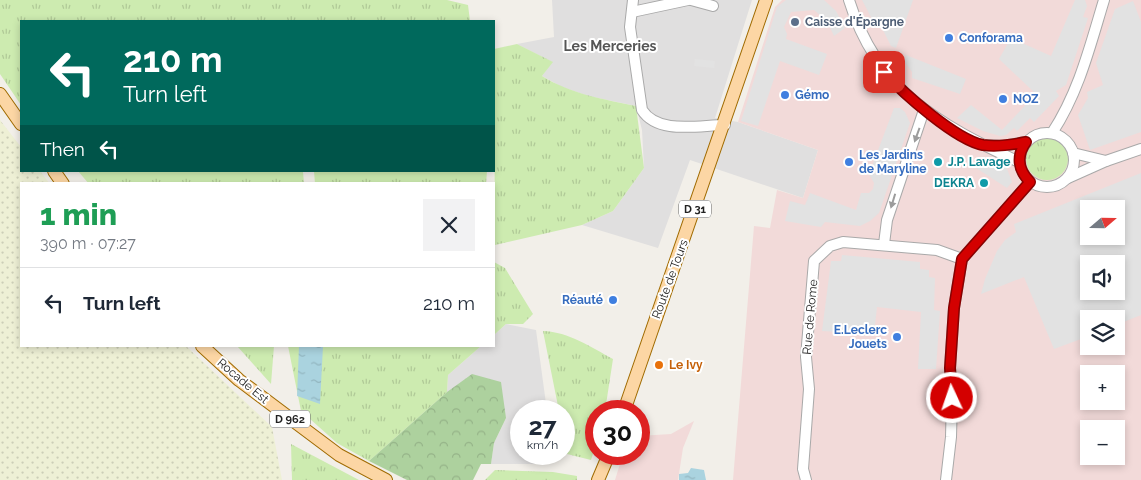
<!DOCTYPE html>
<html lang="en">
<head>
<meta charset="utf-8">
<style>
	:root { --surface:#fff; --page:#f2f2f3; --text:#1f2937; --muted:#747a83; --line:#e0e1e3 }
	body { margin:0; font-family:Raleway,sans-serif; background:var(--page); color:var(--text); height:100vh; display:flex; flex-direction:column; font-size:19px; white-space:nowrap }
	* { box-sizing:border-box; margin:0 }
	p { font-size:16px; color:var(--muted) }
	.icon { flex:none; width:28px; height:28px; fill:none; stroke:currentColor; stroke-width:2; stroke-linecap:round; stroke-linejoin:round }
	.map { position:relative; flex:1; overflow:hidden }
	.sheet { position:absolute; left:20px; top:182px; width:475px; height:165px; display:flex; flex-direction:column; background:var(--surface); border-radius:0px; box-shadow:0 2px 8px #0003 }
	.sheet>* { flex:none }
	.top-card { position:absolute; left:20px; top:20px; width:475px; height:152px; border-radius:0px; box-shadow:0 2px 8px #0003; background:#00695c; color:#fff; overflow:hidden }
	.needle { width:32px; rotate:70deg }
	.buttons { position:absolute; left:1080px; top:200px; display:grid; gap:10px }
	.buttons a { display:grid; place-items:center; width:45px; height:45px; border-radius:0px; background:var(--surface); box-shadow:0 2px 8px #0003; font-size:25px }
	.speed { position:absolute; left:510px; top:400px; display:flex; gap:10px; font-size:25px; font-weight:700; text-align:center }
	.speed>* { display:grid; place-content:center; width:65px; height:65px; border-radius:50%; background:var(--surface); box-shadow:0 2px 8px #0003; line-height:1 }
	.speed small { font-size:12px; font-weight:400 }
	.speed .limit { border:8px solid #d22; background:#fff; color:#111 }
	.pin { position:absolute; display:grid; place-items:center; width:42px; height:42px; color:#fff; margin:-21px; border-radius:10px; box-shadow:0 2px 8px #0006 }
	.me { position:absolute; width:55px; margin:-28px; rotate:357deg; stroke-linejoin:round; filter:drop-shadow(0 0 4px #0008) }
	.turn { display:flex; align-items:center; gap:18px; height:105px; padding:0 20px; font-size:22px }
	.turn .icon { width:65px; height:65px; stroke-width:2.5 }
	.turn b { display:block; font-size:35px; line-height:42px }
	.then { display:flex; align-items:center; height:48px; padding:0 20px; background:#0003; gap:10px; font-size:19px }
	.round { display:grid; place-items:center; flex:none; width:52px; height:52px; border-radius:0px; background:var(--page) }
	.head { display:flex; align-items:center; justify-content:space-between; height:85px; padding:0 20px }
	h1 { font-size:30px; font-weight:800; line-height:38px; color:#1e9e55 }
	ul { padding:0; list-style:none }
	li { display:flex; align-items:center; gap:15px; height:70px; padding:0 20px; border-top:1px solid var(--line) }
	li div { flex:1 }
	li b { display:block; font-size:19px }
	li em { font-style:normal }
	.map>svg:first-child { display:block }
</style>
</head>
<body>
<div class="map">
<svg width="1141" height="480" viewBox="0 0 1141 480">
	<defs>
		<pattern id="farmland-dots" width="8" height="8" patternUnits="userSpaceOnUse" patternTransform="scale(1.25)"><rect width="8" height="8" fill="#eef0d5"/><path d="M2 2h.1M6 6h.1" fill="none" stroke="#ccceb7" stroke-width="1.8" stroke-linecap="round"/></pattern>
		<pattern id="grass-tufts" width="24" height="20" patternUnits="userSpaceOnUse" patternTransform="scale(1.25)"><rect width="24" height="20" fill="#cdebb0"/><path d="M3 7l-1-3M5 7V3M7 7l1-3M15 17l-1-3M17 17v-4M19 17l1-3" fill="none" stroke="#b0c997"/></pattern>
		<pattern id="forest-crowns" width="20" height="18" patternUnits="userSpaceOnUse" patternTransform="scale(1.25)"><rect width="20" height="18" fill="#add19e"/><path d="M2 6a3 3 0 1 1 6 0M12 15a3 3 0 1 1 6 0" fill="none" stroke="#95b388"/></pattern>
		<pattern id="water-ripples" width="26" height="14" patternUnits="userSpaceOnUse" patternTransform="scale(1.25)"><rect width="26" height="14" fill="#aad3df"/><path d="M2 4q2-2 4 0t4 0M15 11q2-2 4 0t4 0" fill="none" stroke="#92b5bf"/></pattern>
	</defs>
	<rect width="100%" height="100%" fill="#f2efe9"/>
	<g fill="#e0dfdf">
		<polygon points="552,0 752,0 715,118 738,122 818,150 803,198 690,160 658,248 582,225 613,211 644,168 642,130 636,106 588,96 562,87 542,76 552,62 517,44 554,37"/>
		<polygon points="506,324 536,330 547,411 521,411 521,454 551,454 550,464 491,464 494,443 506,418 447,392 448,375 481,346 494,346 494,335"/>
	</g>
	<g fill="#f2dad9" fill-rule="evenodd">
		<path d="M782 0H1141V480H733L754 226 770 228 777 190 803 198 818 150 738 122 775 7ZM1089 209H1116V236H1089ZM1089 264H1116V291H1089ZM1089 319H1116V346H1089ZM1089 374H1116V401H1089ZM1089 429H1116V456H1089Z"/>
		<polygon points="694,421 683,448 678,480 615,480 623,454 639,454 639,436 671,434"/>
	</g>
	<polygon fill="url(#farmland-dots)" points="0,120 21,147 21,171 40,171 50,184 21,184 21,346 186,346 272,427 282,480 0,480"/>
	<g fill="url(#grass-tufts)">
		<polygon points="0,0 447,0 468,5 470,21 21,21 21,105 0,74"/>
		<path d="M517 44 553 62 542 76C571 94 603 99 636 106L644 168 613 211 582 225 495 245 494 49Z"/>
		<circle cx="1047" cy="159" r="21"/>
		<polygon points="78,171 303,171 304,184 89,184"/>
		<polygon points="314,171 487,171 486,184 315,184"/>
		<polygon points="494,262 505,268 533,314 523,324 506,324 494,335"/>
		<path d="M543 331C569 332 591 347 613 359L605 411H596V444L591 460 567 454 564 438V411H559Z"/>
		<polygon points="237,346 274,346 271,384"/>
		<polygon points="288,346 481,346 448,375 447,392 369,461 337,443 301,411"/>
		<polygon points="291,444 359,480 292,480"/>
		<polygon points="495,470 553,472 577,476 577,480 485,480"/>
	</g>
	<polygon fill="url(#forest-crowns)" points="472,374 501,382 506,418 494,443 491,464 481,464 473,480 407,480 369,461 447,392"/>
	<g fill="#e2e2e2" fill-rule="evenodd">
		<polygon points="786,0 824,0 836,11 845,28 834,36 827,21 814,10 791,12 784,27 787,34 786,39 827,54 819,75 780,61 758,126 741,121 777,7"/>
		<polygon points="862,0 913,0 896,48 891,46 877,18 872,19"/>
		<polygon points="1075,0 1085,0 1087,6 1083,17 1088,18 1066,85 1056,91 1059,96 1034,122 1030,118 1017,131 1014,128 1006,135 1000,136 983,131 957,118 971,105 1002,130 1036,94 999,59 1011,38 1051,56"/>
		<polygon points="1133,1 1141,22 1141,132 1090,150 1078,115 1088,98 1087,92 1103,85 1096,63 1115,9"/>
		<polygon points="906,55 966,79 960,94 912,78 912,72 904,61"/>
		<polygon points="695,59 715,61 714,68 694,66"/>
		<polygon points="894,108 900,108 905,112 910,123 879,213 870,221 860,226 825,222 821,227 785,221 790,201 805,205 810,193 856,210 861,193 869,193 873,189 874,183 869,174"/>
		<polygon points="979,157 1006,166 1012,182 1007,188 973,166"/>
		<path d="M1141 173V315L1116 325V319H1089V336L1054 349 1024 277 981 294 985 279 997 251 1005 240 1016 232 1014 224ZM1089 209H1116V236H1089ZM1089 264H1116V291H1089Z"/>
		<polygon points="842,255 920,262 920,269 929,270 929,277 935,278 934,310 940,311 936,369 918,369 921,312 877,307 874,334 822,331 831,261 841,261"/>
	</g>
	<g fill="url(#water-ripples)">
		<polygon points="299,346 323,346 320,404 297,396"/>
		<polygon points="691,468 704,470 706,480 679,480 679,474 688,473"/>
	</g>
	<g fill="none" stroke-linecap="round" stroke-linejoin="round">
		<g stroke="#a9a9a9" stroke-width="12">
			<g id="minor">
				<path d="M633 0 630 27 642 110C658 135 699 125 725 125"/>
				<polyline points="691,0 713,6"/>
				<path d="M849 0C877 91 938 124 1019 162"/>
				<polyline points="632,12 688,0"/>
				<circle cx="1047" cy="160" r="27"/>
				<path d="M1052 133C1079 92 1090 46 1104 0"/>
				<polyline points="987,145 1003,146 1026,142"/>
				<polyline points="1073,153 1106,161"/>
				<polyline points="1068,178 1106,161 1141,149"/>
				<polyline points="884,244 887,220 924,110"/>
				<polyline points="806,480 803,469 809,389 806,357 814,261 830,246 843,242 937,250 962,259"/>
				<polyline points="946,480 951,437 952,398 950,368 954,308 962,259 1030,182"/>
			</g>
		</g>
		<g stroke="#a06b00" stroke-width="14">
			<g id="major">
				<polyline points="0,94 21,124"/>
				<polyline points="54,171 63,184"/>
				<polyline points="202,346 239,380 339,455 386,480"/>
				<polyline points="624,411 766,0"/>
				<polyline points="598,480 609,454"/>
			</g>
		</g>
		<use href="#minor" stroke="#fff" stroke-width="10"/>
		<use href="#major" stroke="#fcd6a4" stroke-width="12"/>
	</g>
	<defs><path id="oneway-solid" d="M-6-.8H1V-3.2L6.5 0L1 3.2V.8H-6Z" transform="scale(1.25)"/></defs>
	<g fill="#9c9c9c">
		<use href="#oneway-solid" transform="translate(917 135) rotate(110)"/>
		<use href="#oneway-solid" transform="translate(893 201) rotate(107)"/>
	</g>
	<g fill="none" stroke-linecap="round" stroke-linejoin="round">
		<g stroke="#8a0000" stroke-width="12">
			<path id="route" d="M884 72C903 93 956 140 983 145 998 147 1011 145 1026 142 1016 156 1018 170 1030 182L962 259 954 308 950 368 952 398"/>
		</g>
		<use href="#route" stroke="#d40000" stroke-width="9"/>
	</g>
	<circle fill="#5c6f8a" stroke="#fff" stroke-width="2" cx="795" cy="22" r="5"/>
	<g fill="#3f7fe0" stroke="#fff" stroke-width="2">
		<circle cx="949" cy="38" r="5"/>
		<circle cx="785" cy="95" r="5"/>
		<circle cx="1003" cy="99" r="5"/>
		<circle cx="849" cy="162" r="5"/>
		<circle cx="613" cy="300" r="5"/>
		<circle cx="897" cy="337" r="5"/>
	</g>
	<g fill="#0f9aa8" stroke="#fff" stroke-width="2">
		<circle cx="938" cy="162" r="5"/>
		<circle cx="984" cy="183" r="5"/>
	</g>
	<circle fill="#e8710a" stroke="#fff" stroke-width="2" cx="659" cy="365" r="5"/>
	<g text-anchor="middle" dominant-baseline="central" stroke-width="4" stroke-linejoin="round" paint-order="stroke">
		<g fill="#fff" stroke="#646464" stroke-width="1">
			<rect x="679" y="200.5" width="32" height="17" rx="4"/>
			<rect x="270" y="410.5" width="40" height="17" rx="4"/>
		</g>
		<g font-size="11" font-weight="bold" fill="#222">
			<text x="695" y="209">D 31</text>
			<text x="290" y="419">D 962</text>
		</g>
		<g font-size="12" font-weight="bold" fill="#4e5e75" stroke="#fff" text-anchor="start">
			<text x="805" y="22">Caisse d'Épargne</text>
		</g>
		<g font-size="12" font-weight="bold" fill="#366cbe" stroke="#fff" text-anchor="start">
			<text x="959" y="38">Conforama</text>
			<text x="795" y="95">Gémo</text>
			<text x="1013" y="99">NOZ</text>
			<text x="859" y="155">Les Jardins<tspan x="859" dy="14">de Maryline</tspan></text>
			<text x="603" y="300" text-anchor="end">Réauté</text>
			<text x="887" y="330" text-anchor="end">E.Leclerc<tspan x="887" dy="14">Jouets</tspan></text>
		</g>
		<g font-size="12" font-weight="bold" fill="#0d838f" stroke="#fff" text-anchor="start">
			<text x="948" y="162">J.P. Lavage</text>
			<text x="974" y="183" text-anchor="end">DEKRA</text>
		</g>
		<g font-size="12" fill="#222" stroke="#fff">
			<text transform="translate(670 279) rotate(-70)">Route de Tours</text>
			<text transform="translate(810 317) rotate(-85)">Rue de Rome</text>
			<text transform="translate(243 381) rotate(40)">Rocade Est</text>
		</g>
		<g font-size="12" font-weight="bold" fill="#c56008" stroke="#fff" text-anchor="start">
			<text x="669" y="365">Le Ivy</text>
		</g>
		<g font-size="14" font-weight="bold" fill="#555" stroke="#fff">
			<text x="610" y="46">Les Merceries</text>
		</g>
	</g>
</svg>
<div class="buttons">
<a><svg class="needle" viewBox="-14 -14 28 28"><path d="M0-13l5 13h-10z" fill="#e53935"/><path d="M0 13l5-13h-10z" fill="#747a83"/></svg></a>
<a><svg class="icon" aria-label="sound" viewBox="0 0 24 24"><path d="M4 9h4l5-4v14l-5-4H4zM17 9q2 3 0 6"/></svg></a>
<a><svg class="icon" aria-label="layers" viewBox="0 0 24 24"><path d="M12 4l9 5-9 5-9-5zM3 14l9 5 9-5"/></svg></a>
<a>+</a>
<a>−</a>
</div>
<div class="speed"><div>27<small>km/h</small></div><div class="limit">30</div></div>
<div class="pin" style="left:884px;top:72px;background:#d93025"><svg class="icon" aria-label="arrive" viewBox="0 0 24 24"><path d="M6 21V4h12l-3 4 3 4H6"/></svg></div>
<svg class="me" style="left:952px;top:398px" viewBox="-20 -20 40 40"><circle r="17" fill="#d40000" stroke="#fff" stroke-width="3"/><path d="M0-11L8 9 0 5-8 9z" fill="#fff"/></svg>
<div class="top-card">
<div class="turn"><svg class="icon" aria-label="left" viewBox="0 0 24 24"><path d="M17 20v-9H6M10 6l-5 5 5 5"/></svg><div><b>210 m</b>Turn left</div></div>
<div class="then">Then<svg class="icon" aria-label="left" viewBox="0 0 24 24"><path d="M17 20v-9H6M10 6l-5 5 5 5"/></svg></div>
</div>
<section class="sheet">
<div class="head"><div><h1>1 min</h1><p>390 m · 07:27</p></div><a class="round"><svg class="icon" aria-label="close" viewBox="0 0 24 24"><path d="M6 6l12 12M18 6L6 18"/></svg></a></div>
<ul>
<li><svg class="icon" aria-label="left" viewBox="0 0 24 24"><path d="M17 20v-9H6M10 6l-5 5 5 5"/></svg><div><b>Turn left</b></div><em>210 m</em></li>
</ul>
</section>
</div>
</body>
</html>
